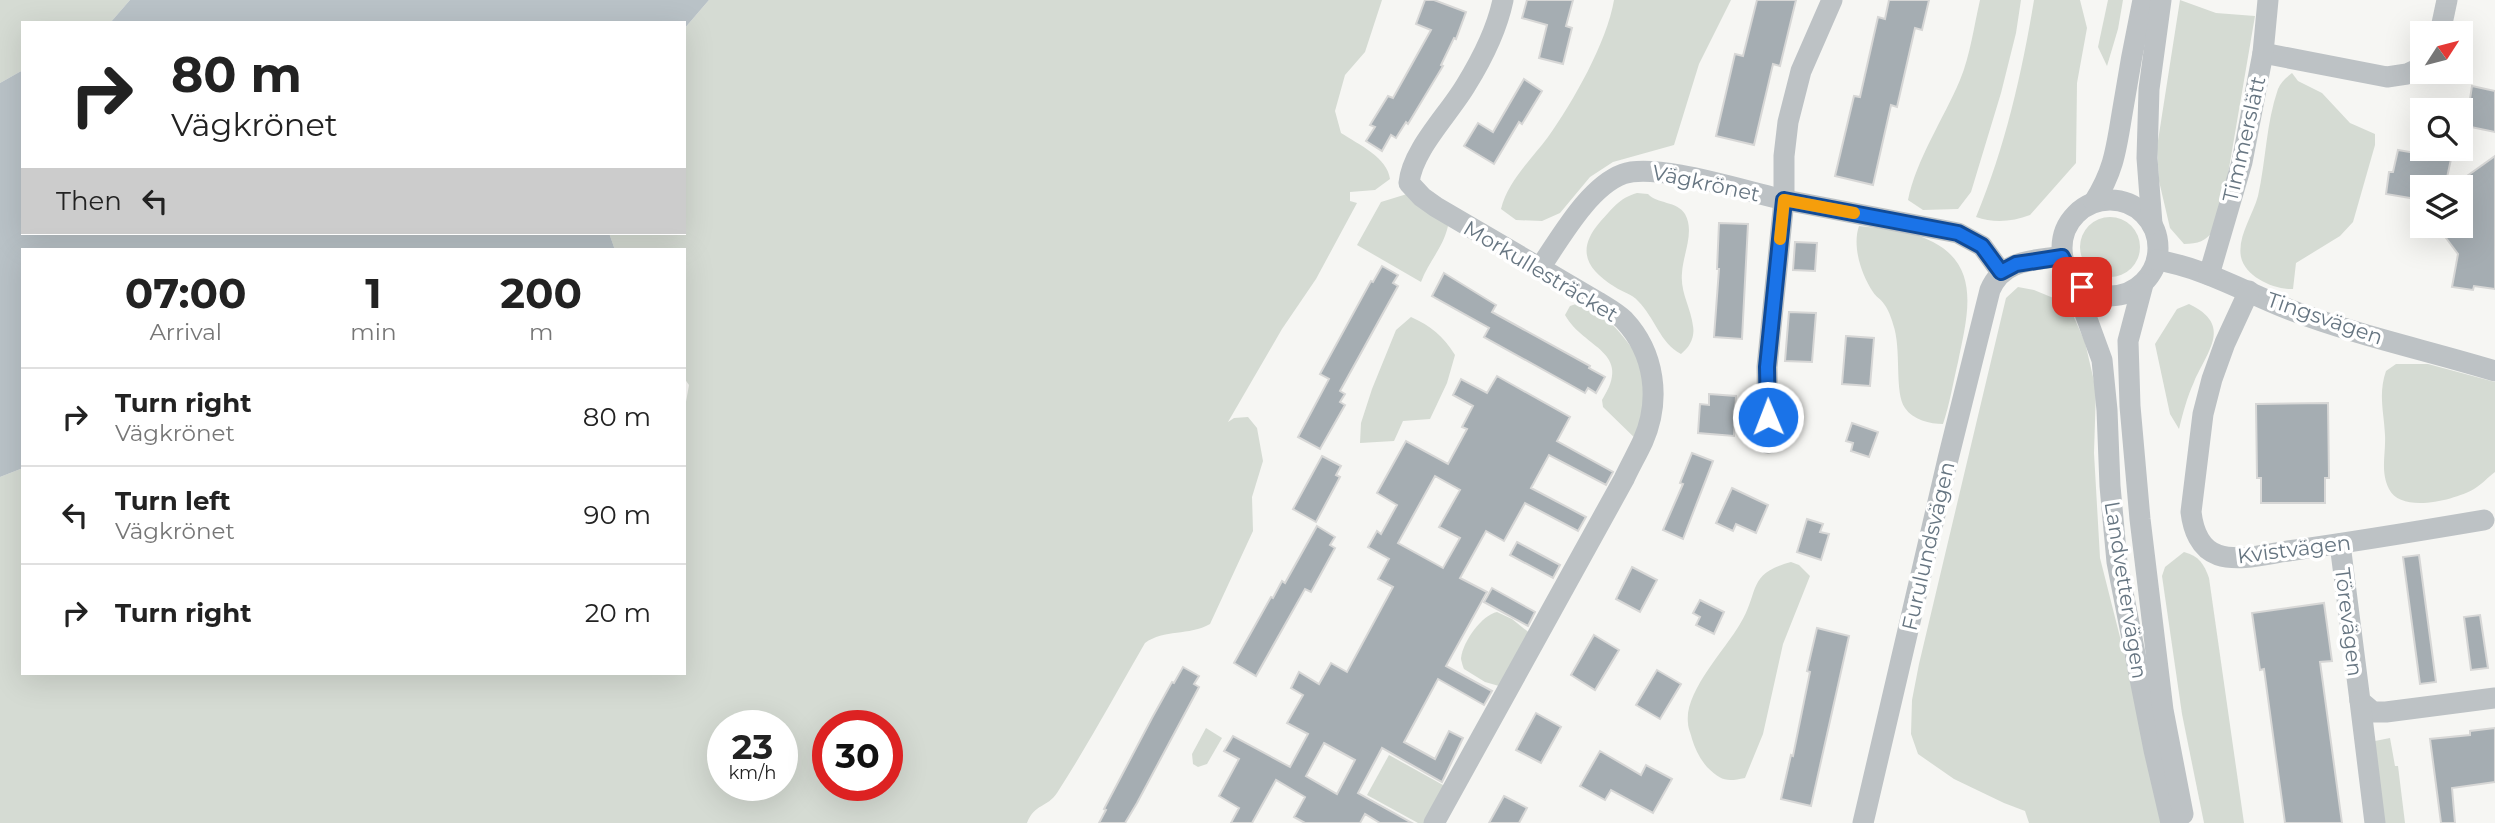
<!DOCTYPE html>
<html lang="en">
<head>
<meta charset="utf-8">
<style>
	:root { --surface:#fff; --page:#f6f6f6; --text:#222; --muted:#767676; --line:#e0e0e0 }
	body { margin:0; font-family:Montserrat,sans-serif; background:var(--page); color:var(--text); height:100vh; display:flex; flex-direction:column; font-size:26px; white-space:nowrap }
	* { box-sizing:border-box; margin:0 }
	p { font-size:23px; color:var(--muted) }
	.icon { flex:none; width:38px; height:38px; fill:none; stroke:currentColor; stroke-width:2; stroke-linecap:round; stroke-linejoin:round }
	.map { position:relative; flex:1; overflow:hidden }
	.panel { position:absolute; left:21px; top:248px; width:665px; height:427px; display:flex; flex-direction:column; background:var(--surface); border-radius:0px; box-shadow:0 7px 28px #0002 }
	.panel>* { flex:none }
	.banner { position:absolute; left:21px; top:21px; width:665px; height:214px; border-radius:0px; box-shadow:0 7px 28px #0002; background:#fff; color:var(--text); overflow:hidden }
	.needle { width:46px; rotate:54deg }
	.controls { position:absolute; left:2410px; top:21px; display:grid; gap:14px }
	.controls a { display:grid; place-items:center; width:63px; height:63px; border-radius:0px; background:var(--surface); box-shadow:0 7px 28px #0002; font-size:35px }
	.speed { position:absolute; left:707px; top:710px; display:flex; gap:14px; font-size:35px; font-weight:700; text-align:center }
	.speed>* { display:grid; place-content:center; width:91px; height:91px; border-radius:50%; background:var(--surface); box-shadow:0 7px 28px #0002; line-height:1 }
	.speed small { font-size:18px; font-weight:400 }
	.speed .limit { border:10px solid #d22; background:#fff; color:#111 }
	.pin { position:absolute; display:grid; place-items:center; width:60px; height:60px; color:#fff; margin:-30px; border-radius:14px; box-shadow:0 4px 10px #0006 }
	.me { position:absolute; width:77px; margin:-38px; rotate:359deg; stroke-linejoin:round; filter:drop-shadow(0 0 5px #0008) }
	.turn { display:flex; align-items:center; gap:24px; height:147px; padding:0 35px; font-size:32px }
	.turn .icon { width:91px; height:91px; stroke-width:2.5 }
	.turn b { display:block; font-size:49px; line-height:60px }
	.then { display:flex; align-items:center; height:66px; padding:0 35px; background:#0003; gap:14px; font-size:26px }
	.eta { display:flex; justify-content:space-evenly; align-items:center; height:119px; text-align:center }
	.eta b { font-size:42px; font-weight:700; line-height:49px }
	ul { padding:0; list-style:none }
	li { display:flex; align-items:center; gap:21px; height:98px; padding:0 35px; border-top:2px solid var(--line) }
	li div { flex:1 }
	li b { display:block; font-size:26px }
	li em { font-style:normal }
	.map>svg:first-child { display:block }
</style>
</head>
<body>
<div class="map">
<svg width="2495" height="823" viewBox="0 0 2495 823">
	<rect width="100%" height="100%" fill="#f6f6f3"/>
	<g fill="#d5dbd3" fill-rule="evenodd">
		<polygon points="0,0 130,0 110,23 23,23 23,70 0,83"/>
		<path d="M709 0H1382L1365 52 1345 75 1335 111 1341 133C1358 144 1388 158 1390 179L1375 190 1350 192V201L1357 203 1316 279 1282 329 1228 422 1234 418 1248 417 1257 428 1263 461 1252 497 1253 531 1210 624C1189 636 1164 629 1145 643 1116 693 1088 745 1057 793 1047 808 1035 803 1027 823H0V477L23 468V674H684V413L689 385 684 378V250H615L609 233H684V29ZM723 726H782V786H723ZM828 726H887V786H828Z"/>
		<path d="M1614 0H1731L1699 64 1674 145 1613 162 1590 177 1560 213 1542 221 1516 220 1501 209C1508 181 1530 161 1548 137 1573 102 1607 42 1614 0Z"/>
		<path d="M1980 0H2021L2016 33 2001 93 1971 192 1958 209 1923 210 1908 200C1916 160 1944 118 1960 80 1970 56 1974 26 1980 0Z"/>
		<path d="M2034 0H2080L2087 28 2077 83 2076 163 2030 215C2012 222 1993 223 1976 217 2005 148 2022 73 2034 0Z"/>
		<polygon points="2108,0 2123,0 2118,29 2107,66 2098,47"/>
		<path d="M2180 0 2216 13 2255 16 2227 180 2214 230C2206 241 2198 244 2184 244L2170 228 2159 181 2157 147Z"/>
		<path d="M2292 73 2298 81 2322 93 2350 123 2375 134V145L2353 222 2340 236 2296 263 2293 289C2275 290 2245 277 2241 257 2237 237 2253 215 2258 196 2266 161 2266 123 2278 89 2281 82 2286 78 2292 73Z"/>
		<path d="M1637 193 1648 194C1657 204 1677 201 1685 214 1695 232 1683 254 1682 273 1680 292 1691 308 1693 326 1695 337 1690 347 1681 354 1660 343 1655 318 1638 301 1632 294 1622 292 1615 287 1586 269 1576 250 1600 222 1612 209 1619 198 1637 193Z"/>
		<path d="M1407 194 1448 226C1443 248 1429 261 1421 282L1357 245 1381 202Z"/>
		<circle cx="2110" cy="247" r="30"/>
		<path d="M1859 226C1883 229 1911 230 1933 242 1982 267 1967 318 1958 362 1953 383 1950 403 1943 424 1930 424 1913 420 1905 408 1894 393 1902 348 1893 324 1891 317 1888 309 1884 304 1881 299 1876 297 1873 292 1861 274 1852 246 1859 226Z"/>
		<polygon points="2018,287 2034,290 2068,304 2085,342 2096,390 2094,453 2100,558 2167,823 2029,823 2025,811 2004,803 1954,779 1918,754 1911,734 1912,700 1919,664 2006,298"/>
		<path d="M1579 303C1613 316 1629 344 1649 373L1639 442 1603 407 1602 400C1634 351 1584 349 1565 315L1570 306Z"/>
		<path d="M2189 304C2233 325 2208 350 2194 382 2187 397 2183 413 2179 429L2170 414 2155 344 2177 309Z"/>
		<path d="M1411 317C1431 326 1443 336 1455 355L1447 383 1430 419 1403 421 1394 441 1360 443 1361 423 1372 389 1396 330Z"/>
		<path d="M2396 364H2428L2495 382V472C2488 477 2481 485 2474 489 2455 500 2401 514 2389 489 2380 471 2386 454 2385 435 2384 412 2378 394 2386 371Z"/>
		<path d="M2184 552C2199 556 2204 564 2209 578L2244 823H2204L2182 714 2162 576 2165 567Z"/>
		<path d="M1791 562 1799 565 1810 576 1783 644 1763 734 1745 778C1727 782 1721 781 1707 767 1700 759 1695 749 1692 739 1691 734 1688 728 1688 723 1684 692 1725 650 1740 624 1760 592 1746 574 1791 562Z"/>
		<path d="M1497 612 1512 619 1532 635 1499 686 1485 682 1464 669C1463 667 1461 660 1461 658 1463 641 1482 615 1497 612Z"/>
		<polygon points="1206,728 1222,738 1207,764 1198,767 1193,764 1192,754"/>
		<polygon points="2390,738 2395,766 2398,766 2405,823 2383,823 2375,741"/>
		<polygon points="1389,755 1452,790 1433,823 1418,823 1367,795"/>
	</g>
	<g fill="#b9c2c7">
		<polygon points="130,0 709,0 684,29 684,23 110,23"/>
		<polygon points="23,70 23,233 609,233 615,250 23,250 23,468 0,477 0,83"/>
	</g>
	<g fill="#a5adb2" stroke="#d7d7d6" stroke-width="2" fill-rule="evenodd">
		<polygon points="1425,0 1434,0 1466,12 1456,39 1454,38 1441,65 1443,66 1408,124 1406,122 1396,138 1391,135 1382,151 1366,141 1375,127 1370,125 1388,96 1393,98 1431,30 1416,24"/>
		<polygon points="1527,0 1573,0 1566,26 1572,28 1563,64 1539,58 1547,25 1522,18"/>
		<polygon points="1757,0 1796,0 1780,66 1773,64 1754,145 1716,136 1735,54 1743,56"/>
		<polygon points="1889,0 1929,0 1922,30 1915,28 1897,107 1891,105 1873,185 1835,176 1854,96 1860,97 1878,17 1885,19"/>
		<polygon points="1524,79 1542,91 1522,124 1519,122 1494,164 1464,146 1478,123 1493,132"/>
		<polygon points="2472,86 2495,91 2495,132 2466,126"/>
		<polygon points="2398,150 2451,159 2445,187 2422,187 2422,200 2386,194 2389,172 2393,172"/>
		<polygon points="2495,156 2495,289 2474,286 2473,290 2452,287 2458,254 2437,226 2460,226 2460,181"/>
		<polygon points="1719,223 1748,224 1742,339 1714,337 1719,269 1717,269"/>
		<polygon points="1795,242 1817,243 1815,271 1793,270"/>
		<polygon points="1382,266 1398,275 1393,283 1398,286 1340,391 1345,394 1340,402 1345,405 1320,449 1298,437 1329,379 1320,374 1371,281 1373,282"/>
		<polygon points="1444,273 1496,305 1492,312 1590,366 1589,368 1605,377 1596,393 1588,388 1585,393 1484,337 1489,328 1432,296"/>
		<polygon points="1789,312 1816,313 1812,362 1785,361"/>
		<polygon points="1846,336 1874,338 1870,386 1842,384"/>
		<path d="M1497 376 1570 417 1557 441 1613 472 1606 485 1549 455 1531 488 1586 517 1578 531 1525 503 1504 541 1486 531 1460 578 1487 592 1446 666 1492 691 1484 705 1438 679 1404 742 1435 759 1449 731 1463 738 1442 782 1382 748 1358 793 1412 823H1380L1365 814 1360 823H1305L1294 817 1305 797 1276 780 1252 823H1231L1239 808 1219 796 1239 759 1224 751 1233 736 1290 767 1308 734 1287 723 1303 695 1291 688 1299 672 1319 684 1331 663 1347 672 1393 587 1378 579 1389 559 1368 547 1377 531 1381 534 1397 505 1377 493 1406 441 1448 464 1467 429 1462 427 1473 406 1453 395 1461 379 1487 393ZM1435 476 1460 490 1439 527 1460 538 1443 568 1398 543ZM1324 743 1355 760 1337 794 1306 776Z"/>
		<polygon points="1709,394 1736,396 1734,436 1698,433 1700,404 1709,405"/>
		<polygon points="2328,403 2329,478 2325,478 2325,503 2261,503 2261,478 2257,478 2256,404"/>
		<polygon points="1852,423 1878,432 1869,457 1851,451 1853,443 1846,441"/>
		<polygon points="1692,453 1713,461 1683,539 1663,530 1683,484 1680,483"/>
		<polygon points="1322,456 1341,466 1336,475 1340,477 1316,522 1293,509"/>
		<polygon points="1732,488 1768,505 1756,533 1736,524 1733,531 1716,523"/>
		<polygon points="1807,519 1823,524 1820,532 1829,534 1821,560 1797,552"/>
		<polygon points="1317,526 1335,537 1330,545 1335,548 1311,592 1305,589 1256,676 1234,663 1271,597 1273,598 1282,581 1285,583"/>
		<polygon points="1517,542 1560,565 1553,578 1510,555"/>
		<polygon points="2419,555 2436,682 2420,684 2403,557"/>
		<polygon points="1632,567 1657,580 1640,612 1616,599"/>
		<polygon points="1492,588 1535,612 1528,626 1484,602"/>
		<polygon points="1700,600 1724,612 1714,634 1696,625 1700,617 1693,613"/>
		<polygon points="2324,603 2332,661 2320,662 2342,823 2285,823 2264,669 2260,670 2252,613"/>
		<polygon points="2480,615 2488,668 2471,670 2464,617"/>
		<polygon points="1817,628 1849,636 1811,806 1781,799 1791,755 1793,756 1810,672 1807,671"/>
		<polygon points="1594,635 1619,650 1595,690 1571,675"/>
		<polygon points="1183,667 1199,676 1194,684 1199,687 1137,803 1125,823 1099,823 1106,810 1104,809 1152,718 1172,682 1174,683"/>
		<polygon points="1657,670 1681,684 1660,719 1636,705"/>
		<polygon points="1536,713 1561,727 1541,763 1516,750"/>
		<polygon points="2495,728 2495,782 2452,788 2455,823 2441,823 2430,739 2470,735 2470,731"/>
		<polygon points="1600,751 1641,775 1646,765 1672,779 1653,813 1611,790 1605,800 1580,786"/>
		<polygon points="1504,796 1527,808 1519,823 1489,823"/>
	</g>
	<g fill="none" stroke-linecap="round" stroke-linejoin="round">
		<g stroke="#bdc2c5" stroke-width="21">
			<polyline points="2440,33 2447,0"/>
			<polyline points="2263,53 2387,77 2407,74 2422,67"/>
			<circle cx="2110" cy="248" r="48"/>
			<path d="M2094 202C2114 170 2116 150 2122 114 2128 76 2135 38 2143 0"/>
			<polyline points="2152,224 2147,158 2149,89 2161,0"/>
			<path d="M2157 260C2204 268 2245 292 2288 309 2355 335 2426 350 2495 371"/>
			<path d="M1539 269C1560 239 1588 187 1623 174 1656 162 1747 192 1785 200 1842 211 1900 222 1958 233L1982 246 2001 272"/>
			<polyline points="2071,275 2102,360 2107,410 2110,486 2117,562 2154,750 2171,823"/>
			<polyline points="2209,275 2242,162 2263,53 2268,0"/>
			<polyline points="2143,284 2128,341 2130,406 2140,519 2163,710 2183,814"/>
			<path d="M2249 291 2225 343 2212 379 2203 414 2191 512C2193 529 2200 549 2218 555 2239 562 2267 554 2288 551 2353 542 2419 531 2484 520"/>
			<polyline points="1768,443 1767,367 1784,200 1784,156 1788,122 1801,71 1832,0"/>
			<polyline points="2340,544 2360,701 2373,712 2386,712 2495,698"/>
			<polyline points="2360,701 2375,823"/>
			<path d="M1434 823 1624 479C1630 466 1637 454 1643 441 1661 400 1655 353 1624 320 1617 313 1606 307 1598 302L1436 207 1422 197 1409 183C1412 150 1449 114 1466 85 1482 59 1497 29 1503 0"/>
			<path d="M1863 823 1948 459 1990 290C2003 259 2033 261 2062 256"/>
		</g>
	</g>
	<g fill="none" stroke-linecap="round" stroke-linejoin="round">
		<g stroke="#114b97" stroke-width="18">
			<polyline id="route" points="1768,417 1767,367 1784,200 1958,233 1982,246 2001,272 2016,264 2062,257 2071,275 2082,287"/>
		</g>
		<use href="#route" stroke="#1a73e8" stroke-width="12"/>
		<polyline stroke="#f59e0b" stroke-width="12" points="1780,239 1784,200 1854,213"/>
	</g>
	<g text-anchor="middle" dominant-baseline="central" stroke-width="7" stroke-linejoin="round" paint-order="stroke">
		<g font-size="21" fill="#677682" stroke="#fff">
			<text transform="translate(2244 139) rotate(-77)">Timmerslätt</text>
			<text transform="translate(1706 183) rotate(12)">Vägkrönet</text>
			<text transform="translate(1541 271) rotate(31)">Morkullesträcket</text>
			<text transform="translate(2325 318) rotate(19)">Tingsvägen</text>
			<text transform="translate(1928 546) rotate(-77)">Furulundsvägen</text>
			<text transform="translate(2294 549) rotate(-7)">Kvistvägen</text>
			<text transform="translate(2126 590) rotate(81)">Landvettervägen</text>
			<text transform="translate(2349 622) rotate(83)">Törevägen</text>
		</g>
	</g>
</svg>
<div class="controls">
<a><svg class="needle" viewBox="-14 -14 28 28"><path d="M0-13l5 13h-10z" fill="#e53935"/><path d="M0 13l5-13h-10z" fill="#767676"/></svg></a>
<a><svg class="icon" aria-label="search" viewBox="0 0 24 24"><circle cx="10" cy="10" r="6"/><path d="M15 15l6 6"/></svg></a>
<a><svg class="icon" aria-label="layers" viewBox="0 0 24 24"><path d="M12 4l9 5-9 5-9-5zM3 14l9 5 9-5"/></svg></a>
</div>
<div class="speed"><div>23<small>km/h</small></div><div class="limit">30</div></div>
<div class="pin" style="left:2082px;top:287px;background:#d93025"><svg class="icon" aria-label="arrive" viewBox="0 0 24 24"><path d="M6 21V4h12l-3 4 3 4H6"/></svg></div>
<svg class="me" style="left:1768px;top:417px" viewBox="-20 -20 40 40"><circle r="17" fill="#1a73e8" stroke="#fff" stroke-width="3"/><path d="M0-11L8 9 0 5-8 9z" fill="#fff"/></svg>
<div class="banner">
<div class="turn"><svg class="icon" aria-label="right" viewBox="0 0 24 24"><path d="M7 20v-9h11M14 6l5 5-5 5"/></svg><div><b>80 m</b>Vägkrönet</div></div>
<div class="then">Then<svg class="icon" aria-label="left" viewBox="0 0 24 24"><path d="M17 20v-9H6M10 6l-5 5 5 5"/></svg></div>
</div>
<section class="panel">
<div class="eta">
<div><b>07:00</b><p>Arrival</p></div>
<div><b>1</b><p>min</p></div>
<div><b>200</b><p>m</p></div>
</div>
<ul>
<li><svg class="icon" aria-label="right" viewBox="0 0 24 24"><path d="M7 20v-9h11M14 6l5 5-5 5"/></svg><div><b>Turn right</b><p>Vägkrönet</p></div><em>80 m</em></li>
<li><svg class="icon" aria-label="left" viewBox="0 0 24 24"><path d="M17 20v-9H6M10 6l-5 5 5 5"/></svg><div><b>Turn left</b><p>Vägkrönet</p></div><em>90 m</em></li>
<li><svg class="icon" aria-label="right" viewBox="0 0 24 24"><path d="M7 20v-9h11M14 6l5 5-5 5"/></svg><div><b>Turn right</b></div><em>20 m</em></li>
</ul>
</section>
</div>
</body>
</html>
